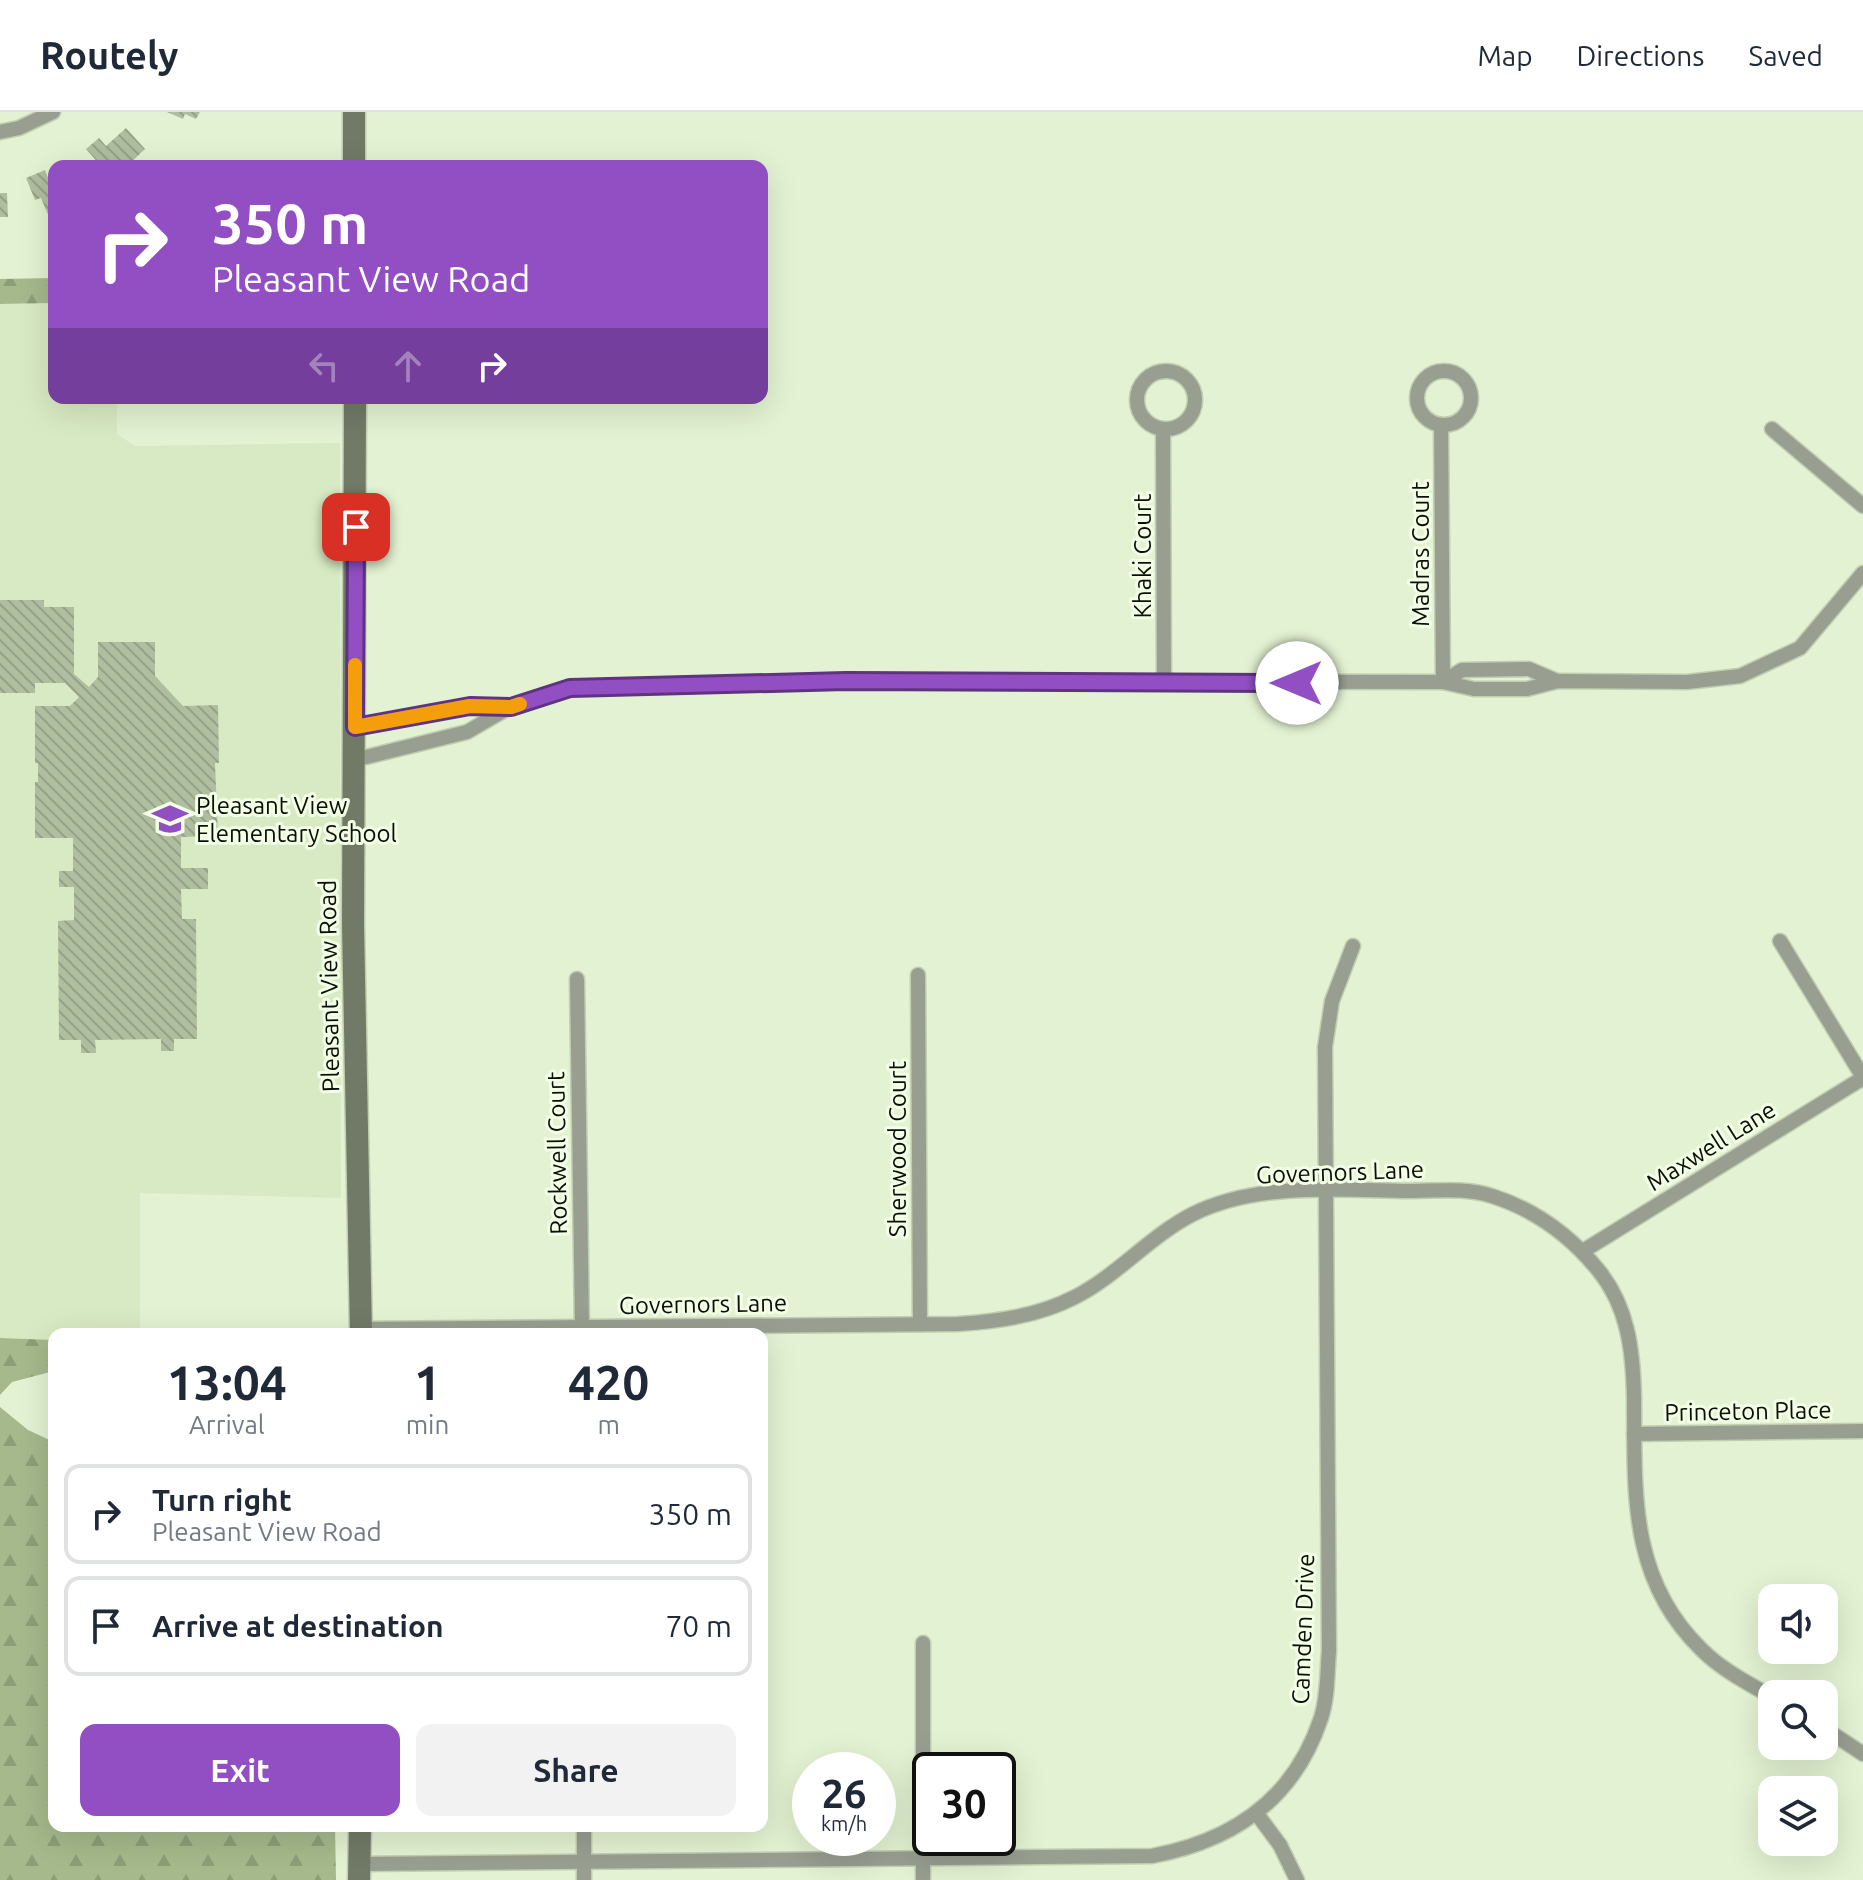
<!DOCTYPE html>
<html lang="en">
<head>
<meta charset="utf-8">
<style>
	:root { --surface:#fff; --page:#f2f2f3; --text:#1f2937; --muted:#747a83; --line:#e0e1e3; --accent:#924fc4 }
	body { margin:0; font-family:Ubuntu,sans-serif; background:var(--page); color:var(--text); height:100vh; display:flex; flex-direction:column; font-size:30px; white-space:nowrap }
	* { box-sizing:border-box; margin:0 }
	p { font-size:26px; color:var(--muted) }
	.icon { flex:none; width:44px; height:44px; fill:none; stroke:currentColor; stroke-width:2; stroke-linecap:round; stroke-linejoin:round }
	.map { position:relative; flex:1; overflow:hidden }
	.panel { position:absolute; left:48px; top:1216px; width:720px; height:504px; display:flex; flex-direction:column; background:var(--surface); border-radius:16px; box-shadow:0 8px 32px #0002 }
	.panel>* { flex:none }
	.top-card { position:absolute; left:48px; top:48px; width:720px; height:244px; border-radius:16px; box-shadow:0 8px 32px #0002; background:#924fc4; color:#fff; overflow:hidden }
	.controls { position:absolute; left:1758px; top:1472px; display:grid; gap:16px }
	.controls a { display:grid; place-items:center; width:80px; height:80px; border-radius:16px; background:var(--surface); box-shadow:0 8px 32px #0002; font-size:40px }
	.speed { position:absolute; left:792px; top:1640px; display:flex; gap:16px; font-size:40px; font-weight:700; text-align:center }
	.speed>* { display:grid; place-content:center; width:104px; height:104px; border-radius:50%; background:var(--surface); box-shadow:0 8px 32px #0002; line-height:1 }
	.speed small { font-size:20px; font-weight:400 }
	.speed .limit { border:4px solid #111; border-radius:12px; background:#fff; color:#111 }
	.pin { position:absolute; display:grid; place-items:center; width:68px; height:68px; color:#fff; margin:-34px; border-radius:16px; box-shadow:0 4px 12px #0006 }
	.me { position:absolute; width:88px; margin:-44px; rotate:270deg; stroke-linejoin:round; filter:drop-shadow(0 0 6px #0008) }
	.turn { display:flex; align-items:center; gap:28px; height:168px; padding:0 32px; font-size:36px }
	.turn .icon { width:104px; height:104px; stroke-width:2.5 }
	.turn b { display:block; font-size:56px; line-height:68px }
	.lanes { display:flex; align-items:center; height:76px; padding:0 32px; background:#0003; justify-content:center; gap:40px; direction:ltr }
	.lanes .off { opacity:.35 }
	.eta { display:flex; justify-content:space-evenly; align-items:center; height:136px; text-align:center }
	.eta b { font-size:48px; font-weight:700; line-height:56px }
	.button { display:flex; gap:16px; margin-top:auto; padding:16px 32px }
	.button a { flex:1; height:92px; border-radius:16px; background:var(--accent); color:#fff; font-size:32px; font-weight:700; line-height:92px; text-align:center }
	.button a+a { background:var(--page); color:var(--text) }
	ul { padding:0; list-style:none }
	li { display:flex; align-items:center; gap:24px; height:100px; margin:0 16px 12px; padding:0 16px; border:4px solid var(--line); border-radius:16px }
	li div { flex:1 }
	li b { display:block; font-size:30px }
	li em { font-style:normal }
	header { display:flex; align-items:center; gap:48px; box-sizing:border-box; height:112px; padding:0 40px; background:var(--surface); border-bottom:2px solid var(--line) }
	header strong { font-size:38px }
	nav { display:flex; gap:44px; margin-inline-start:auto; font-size:28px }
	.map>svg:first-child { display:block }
</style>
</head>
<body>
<header>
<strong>Routely</strong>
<nav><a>Map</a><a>Directions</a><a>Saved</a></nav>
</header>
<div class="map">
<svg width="1863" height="1768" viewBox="0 0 1863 1768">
	<defs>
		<pattern id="forest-firs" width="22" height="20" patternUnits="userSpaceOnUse" patternTransform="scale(2)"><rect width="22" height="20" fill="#a5b98c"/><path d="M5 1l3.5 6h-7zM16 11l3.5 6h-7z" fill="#8d9e77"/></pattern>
		<pattern id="building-back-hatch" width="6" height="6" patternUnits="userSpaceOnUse" patternTransform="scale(2)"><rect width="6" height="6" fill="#b0bea0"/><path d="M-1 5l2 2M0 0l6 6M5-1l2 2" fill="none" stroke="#96a288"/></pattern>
	</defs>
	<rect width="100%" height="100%" fill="#e3f2d2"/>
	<polygon fill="#d8eac3" points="54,191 54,286 117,286 117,322 135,334 340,331 341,1086 140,1081 140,1222 54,1222 54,1228 0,1226 0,192"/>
	<g fill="url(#forest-firs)">
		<polygon points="54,166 54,191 0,192 0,167"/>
		<polygon points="0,1226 54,1228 54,1259 12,1270 0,1283"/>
		<polygon points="0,1295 28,1318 54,1330 54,1714 335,1714 336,1768 0,1768"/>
	</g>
	<g fill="url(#building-back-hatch)">
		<polygon points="167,0 200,0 196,7 185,2 183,7"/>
		<polygon points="126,16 145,37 127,54 101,54 86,37 99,26 106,34"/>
		<polygon points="45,58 50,71 54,70 54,103 49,105 41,86 35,88 26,66"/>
		<polygon points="0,81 7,81 8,105 0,105"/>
		<polygon points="0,488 44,488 44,495 74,495 74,562 89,575 98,565 98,530 155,530 155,564 183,594 218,593 219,651 215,651 218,724 181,725 181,756 208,756 208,777 181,777 182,807 196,807 197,927 174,927 174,939 161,939 161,927 95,928 96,941 81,941 81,928 59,928 58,809 74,808 74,775 59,775 59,759 73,759 73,726 35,726 35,670 38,670 38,651 35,651 35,594 70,594 79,585 65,571 35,571 35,581 0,581"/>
	</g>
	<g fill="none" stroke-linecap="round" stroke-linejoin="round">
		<g stroke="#c0ceb1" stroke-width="17">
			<g id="minor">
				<polyline points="0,20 19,16 53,0"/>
				<circle cx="1444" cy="286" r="27"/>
				<circle cx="1166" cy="288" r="29"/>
				<polyline points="1441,313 1443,570"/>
				<polyline points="1163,317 1164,570"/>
				<polyline points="1772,317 1863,394"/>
				<polyline points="1443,570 1462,558 1529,557 1557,569"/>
				<polyline points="355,615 470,594 511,595 570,576 846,569 1443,570 1474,577 1527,577 1558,569 1687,570 1740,564 1800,536 1863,461"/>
				<polyline points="354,648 467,620 510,595"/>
				<polyline points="1780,829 1863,965"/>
				<polyline points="918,863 920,1212"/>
				<polyline points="577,867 582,1215"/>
				<polyline points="1583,1139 1863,966"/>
				<path d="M361 1217 958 1212C999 1209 1038 1204 1075 1185 1118 1163 1150 1124 1193 1102 1258 1070 1338 1078 1408 1079 1435 1079 1466 1075 1492 1084 1536 1098 1570 1123 1599 1159 1628 1195 1633 1239 1634 1284 1635 1378 1628 1467 1702 1538 1722 1558 1748 1571 1772 1585"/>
				<polyline points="1634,1322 1863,1319"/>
				<polyline points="1824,1616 1863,1642"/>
				<polyline points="1257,1702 1280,1733 1297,1768"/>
				<polyline points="584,1714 584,1768"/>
				<path d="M359 1752 1152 1744C1233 1729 1294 1688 1321 1606 1328 1585 1327 1561 1329 1539L1325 935 1332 889 1353 834"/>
				<polyline points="923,1768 923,1531"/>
			</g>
		</g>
		<g stroke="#c0ceb1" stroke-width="25">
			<g id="secondary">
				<polyline points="354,0 354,54"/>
				<polyline points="355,286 353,813 361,1222"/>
				<polyline points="359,1768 360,1714"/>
			</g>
		</g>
		<use href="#minor" stroke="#989f91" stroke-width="14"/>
		<use href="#secondary" stroke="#717a66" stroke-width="22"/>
	</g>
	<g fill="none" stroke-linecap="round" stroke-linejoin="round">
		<g stroke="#5f337f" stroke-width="20">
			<polyline id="route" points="356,415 355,615 470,594 511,595 570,576 846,569 1297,571"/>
		</g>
		<use href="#route" stroke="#924fc4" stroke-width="14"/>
		<polyline stroke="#f59e0b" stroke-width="14" points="355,553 355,615 470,594 511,595 520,592"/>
	</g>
	<defs>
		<g id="school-bare" transform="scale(2.76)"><path d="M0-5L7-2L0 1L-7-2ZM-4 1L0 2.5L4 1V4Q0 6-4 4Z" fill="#924fc4" stroke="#f2fee5" stroke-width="2.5" paint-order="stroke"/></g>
	</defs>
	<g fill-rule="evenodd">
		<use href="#school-bare" x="170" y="707"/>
	</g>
	<g text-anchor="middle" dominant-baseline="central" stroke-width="6" stroke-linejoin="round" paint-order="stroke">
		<g font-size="24" fill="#0a0f05" stroke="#f2fee5">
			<text transform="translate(1420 442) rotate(-90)">Madras Court</text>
			<text transform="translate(1142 444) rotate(-90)">Khaki Court</text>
			<text transform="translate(329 874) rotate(-91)">Pleasant View Road</text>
			<text transform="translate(1711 1034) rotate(-32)">Maxwell Lane</text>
			<text transform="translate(897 1037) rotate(-90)">Sherwood Court</text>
			<text transform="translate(557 1041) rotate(-91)">Rockwell Court</text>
			<text transform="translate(1340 1060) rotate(-2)">Governors Lane</text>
			<text transform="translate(703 1192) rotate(-1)">Governors Lane</text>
			<text transform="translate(1748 1299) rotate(-1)">Princeton Place</text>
			<text transform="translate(1303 1517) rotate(-88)">Camden Drive</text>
		</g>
		<g font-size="24" fill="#0a0f05" stroke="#f2fee5" text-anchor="start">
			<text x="196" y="693">Pleasant View<tspan x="196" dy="28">Elementary School</tspan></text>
		</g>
	</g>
</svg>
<div class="controls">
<a><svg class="icon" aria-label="sound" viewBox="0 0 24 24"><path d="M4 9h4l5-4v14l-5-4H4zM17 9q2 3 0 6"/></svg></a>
<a><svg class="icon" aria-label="search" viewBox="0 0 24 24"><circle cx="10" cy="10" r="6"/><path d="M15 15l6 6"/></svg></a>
<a><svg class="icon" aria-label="layers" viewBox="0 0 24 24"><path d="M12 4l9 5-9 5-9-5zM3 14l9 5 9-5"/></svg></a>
</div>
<div class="speed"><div>26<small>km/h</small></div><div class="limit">30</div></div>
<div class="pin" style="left:356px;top:415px;background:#d93025"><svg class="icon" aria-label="arrive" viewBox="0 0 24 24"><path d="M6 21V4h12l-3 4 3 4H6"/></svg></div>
<svg class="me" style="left:1297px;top:571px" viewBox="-20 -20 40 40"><circle r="19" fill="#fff"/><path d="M0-13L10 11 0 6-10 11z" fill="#924fc4"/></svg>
<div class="top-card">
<div class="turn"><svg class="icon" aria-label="right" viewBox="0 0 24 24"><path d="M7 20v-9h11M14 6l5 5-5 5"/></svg><div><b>350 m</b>Pleasant View Road</div></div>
<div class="lanes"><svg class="icon off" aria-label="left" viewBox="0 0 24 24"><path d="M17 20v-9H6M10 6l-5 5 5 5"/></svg><svg class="icon off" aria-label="ahead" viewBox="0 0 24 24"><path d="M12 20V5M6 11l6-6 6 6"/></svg><svg class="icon" aria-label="right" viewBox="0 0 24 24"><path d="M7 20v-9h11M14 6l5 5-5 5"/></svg></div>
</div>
<section class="panel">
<div class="eta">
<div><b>13:04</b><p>Arrival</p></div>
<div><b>1</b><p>min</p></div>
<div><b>420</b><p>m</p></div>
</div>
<ul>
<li><svg class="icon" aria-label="right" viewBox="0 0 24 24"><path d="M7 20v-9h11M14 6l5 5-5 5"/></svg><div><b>Turn right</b><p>Pleasant View Road</p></div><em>350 m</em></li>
<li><svg class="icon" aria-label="arrive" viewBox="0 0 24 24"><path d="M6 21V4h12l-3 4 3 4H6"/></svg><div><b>Arrive at destination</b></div><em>70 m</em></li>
</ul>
<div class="button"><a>Exit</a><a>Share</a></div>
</section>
</div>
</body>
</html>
